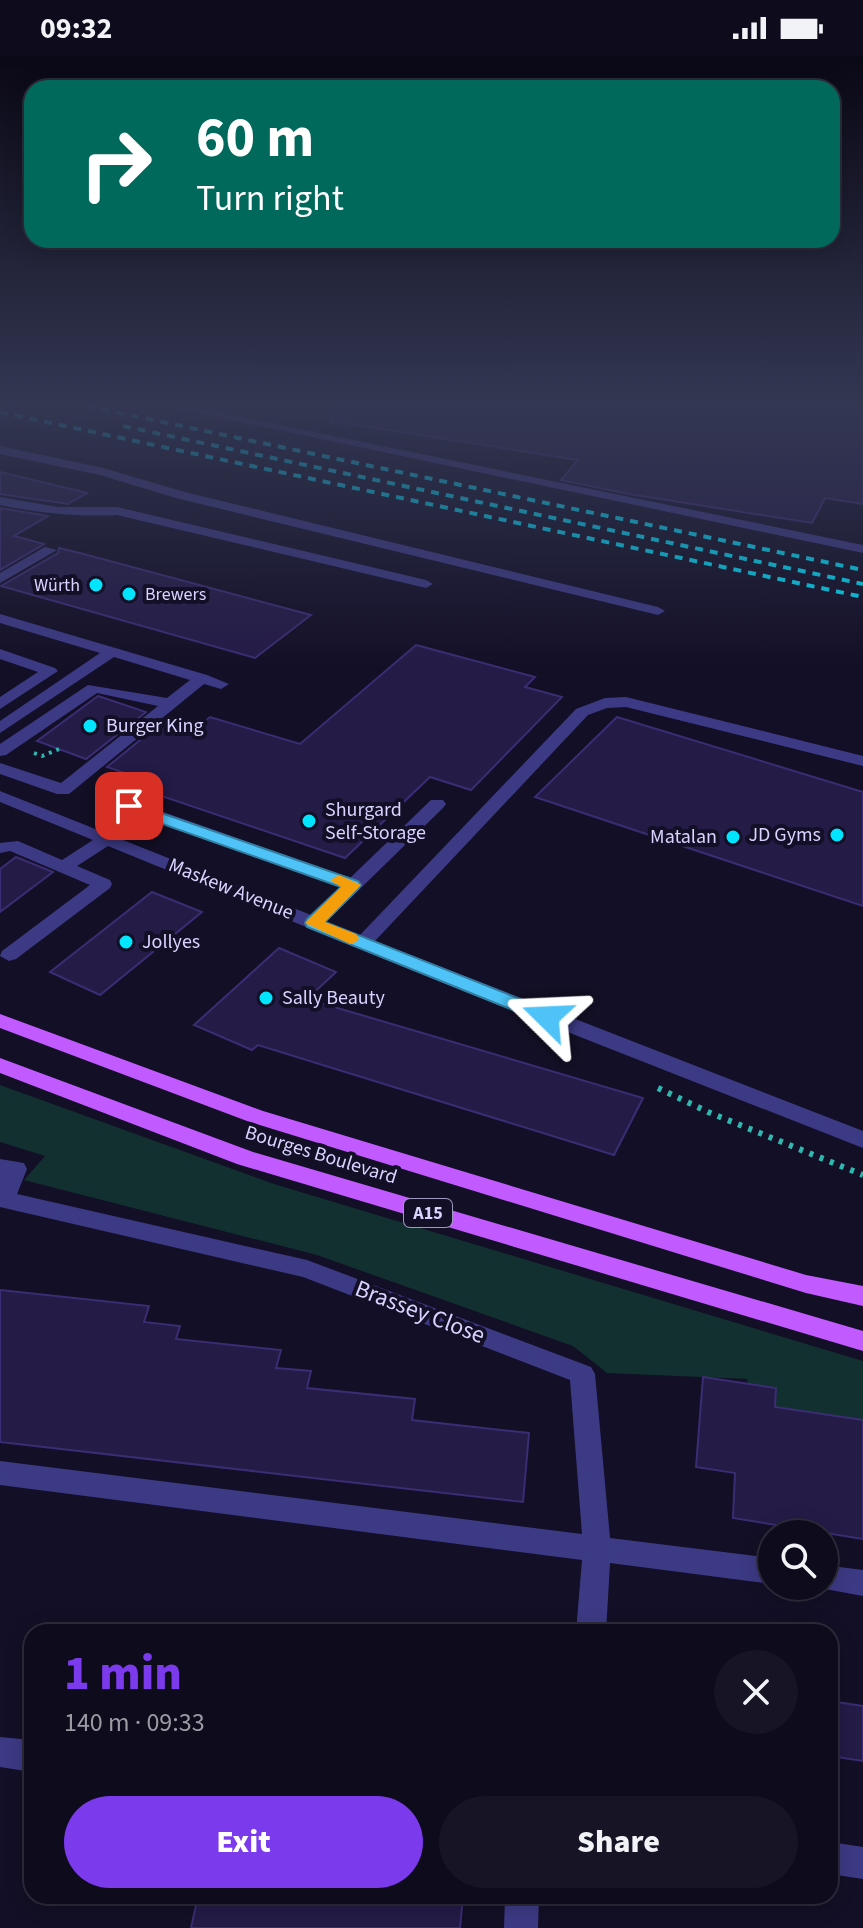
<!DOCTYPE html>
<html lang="en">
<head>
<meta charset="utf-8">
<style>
	:root { --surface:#0e0b1c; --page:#171425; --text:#f1f3f6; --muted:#9b9ba3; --line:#2e2b3b; --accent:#7c3aed }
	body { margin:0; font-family:"Source Sans 3",sans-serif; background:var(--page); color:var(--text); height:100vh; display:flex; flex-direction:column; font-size:30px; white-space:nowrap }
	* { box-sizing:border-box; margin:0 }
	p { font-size:26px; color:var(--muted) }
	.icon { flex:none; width:44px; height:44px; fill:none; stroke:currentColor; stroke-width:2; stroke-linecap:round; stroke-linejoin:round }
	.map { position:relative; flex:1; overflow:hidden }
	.panel { position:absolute; left:24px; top:1568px; width:814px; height:280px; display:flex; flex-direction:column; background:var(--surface); border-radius:24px; box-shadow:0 4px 20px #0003,0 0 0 2px var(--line) }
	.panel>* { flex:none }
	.banner { position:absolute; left:24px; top:24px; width:816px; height:168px; border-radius:24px; box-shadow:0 4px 20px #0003,0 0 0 2px var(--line); background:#00695c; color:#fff; overflow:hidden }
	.controls { position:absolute; left:758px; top:1464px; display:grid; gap:16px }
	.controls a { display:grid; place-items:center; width:80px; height:80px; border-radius:50%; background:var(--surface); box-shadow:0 4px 20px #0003,0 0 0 2px var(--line); font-size:40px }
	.pin { position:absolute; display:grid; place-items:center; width:68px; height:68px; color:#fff; margin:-34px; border-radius:16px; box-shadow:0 4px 12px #0006 }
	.me { position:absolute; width:88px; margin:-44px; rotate:291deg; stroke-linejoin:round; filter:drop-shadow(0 0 6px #0008) }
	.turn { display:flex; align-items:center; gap:28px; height:168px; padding:0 40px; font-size:36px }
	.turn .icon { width:104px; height:104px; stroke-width:2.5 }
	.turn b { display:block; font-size:56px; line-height:68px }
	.round { display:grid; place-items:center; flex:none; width:84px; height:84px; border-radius:42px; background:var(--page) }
	.summary { display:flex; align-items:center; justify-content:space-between; height:136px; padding:0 40px }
	h1 { font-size:48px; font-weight:800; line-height:60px; color:var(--accent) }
	.primary-button { display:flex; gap:16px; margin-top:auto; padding:16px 40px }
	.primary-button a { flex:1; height:92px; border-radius:48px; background:var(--accent); color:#fff; font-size:32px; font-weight:800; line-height:92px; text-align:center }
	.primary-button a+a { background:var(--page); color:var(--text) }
	.status { display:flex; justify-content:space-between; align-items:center; height:56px; padding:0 40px; background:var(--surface); direction:ltr }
	.status svg { height:22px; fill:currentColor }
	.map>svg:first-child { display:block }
</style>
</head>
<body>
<div class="status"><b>09:32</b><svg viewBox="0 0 49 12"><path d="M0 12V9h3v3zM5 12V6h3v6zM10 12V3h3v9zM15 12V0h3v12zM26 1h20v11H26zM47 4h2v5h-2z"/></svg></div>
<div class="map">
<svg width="863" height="1872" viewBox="0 0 863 1872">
	<rect width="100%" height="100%" fill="#130f26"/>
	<polygon fill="#12302f" points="0,1029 274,1128 863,1305 863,1368 754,1357 747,1323 607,1317 573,1290 317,1199 24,1124 45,1100 0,1086"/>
	<g fill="#241b47" stroke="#3b2d73" stroke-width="2">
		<polygon points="332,350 863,350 863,448 825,442 812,467 629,438 561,424 578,404 331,365"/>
		<polygon points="0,416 87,437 68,448 0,438"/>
		<polygon points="0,452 48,460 14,480 44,488 0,514"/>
		<polygon points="59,492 80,497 311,559 255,602 1,530 58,497"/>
		<polygon points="416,589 535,621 525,631 562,641 471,734 430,721 345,802 123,727 133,720 107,711 166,663 194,673 210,661 300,688"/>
		<polygon points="98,640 146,656 86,703 37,685"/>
		<polygon points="617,661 863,736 863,850 535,741"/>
		<polygon points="16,801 53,816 0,856 0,813"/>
		<polygon points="152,836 202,856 100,939 50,916"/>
		<polygon points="279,892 336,916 307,943 643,1042 614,1099 258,989 252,994 194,969"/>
		<polygon points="0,1234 149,1250 144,1266 180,1270 176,1283 281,1294 276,1312 311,1315 307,1332 415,1343 412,1364 529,1377 523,1446 0,1386"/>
		<polygon points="703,1321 776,1332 775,1351 863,1364 863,1483 733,1462 735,1417 696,1411"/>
		<polygon points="830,1645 863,1650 863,1705 830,1700"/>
		<polygon points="198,1840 463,1840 460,1872 191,1872"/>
	</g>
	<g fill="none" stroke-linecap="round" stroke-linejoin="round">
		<polyline stroke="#2fb8b0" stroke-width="4" stroke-dasharray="3 5" stroke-linecap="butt" points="34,697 42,700 59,693"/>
		<polyline stroke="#2fb8b0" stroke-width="6" stroke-dasharray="4 7" stroke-linecap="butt" points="658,1032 708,1056 863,1119"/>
		<g fill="#3d3a85" fill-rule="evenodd">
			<polygon points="165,350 188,350 863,489 863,497"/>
			<polygon points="0,390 103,412 185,436 658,551 665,555 658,559 176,442 100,419 0,398"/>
			<path d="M0 441 58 451H117L426 524 433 528 426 532 117 459C77 461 39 457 0 449Z"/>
			<polygon points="45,491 57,494 0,527 0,517"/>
			<polygon points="0,558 207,619 229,628 221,633 204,628 69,738 57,738 0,718 0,707 61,727 158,650 97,637 6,699 0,700 0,688 88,629 167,642 190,624 114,601 0,677 0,665 100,597 0,567"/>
			<polygon points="0,593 55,612 58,615 0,653 0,641 38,616 0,603"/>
			<polygon points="626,641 863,700 863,710 626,651 607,652 588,659 375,885 863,1075 863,1092 458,933 108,790 77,810 110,824 112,828 110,832 16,903 9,905 0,900 2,895 90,829 10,795 0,797 0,787 18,785 62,804 93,784 0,746 0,735 311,859 340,831 123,754 120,750 123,746 135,746 350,822 431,744 443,744 446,748 443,752 326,866 360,879 576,653 605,642"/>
			<polygon points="0,1103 24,1107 27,1113 17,1138 307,1204 591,1311 595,1318 610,1482 772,1502 772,1528 610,1507 606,1576 576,1576 582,1504 0,1429 0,1405 582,1478 570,1324 303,1221 0,1151"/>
			<polygon points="824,1509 863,1514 863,1540 814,1531 824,1530"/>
			<polygon points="0,1681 32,1684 32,1716 0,1711"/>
			<polygon points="830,1786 863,1791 863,1823 830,1818"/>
			<polygon points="505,1840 539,1840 538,1872 504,1872"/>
		</g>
		<g fill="#c25bff" fill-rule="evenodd">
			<polygon points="0,958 263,1055 806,1219 863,1230 863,1250 806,1237 247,1065 0,972"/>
			<polygon points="0,1002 253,1096 863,1275 863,1295 237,1108 0,1017"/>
		</g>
		<g stroke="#00e5ff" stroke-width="4" stroke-dasharray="8 7" stroke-linecap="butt">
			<polyline points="87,350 863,514"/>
			<polyline points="0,356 863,541"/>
			<polyline points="123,370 863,528"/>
		</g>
	</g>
	<linearGradient id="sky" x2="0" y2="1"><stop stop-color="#0a0815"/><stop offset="0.57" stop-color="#333752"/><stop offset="1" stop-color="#333752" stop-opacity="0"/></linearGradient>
	<rect width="863" height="612" fill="url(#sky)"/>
	<polygon fill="#4fc3f7" stroke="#337fa1" stroke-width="2" points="129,746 358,825 361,829 358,833 325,866 553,956 556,961 553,965 540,965 307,871 305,867 307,863 341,831 123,754 123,747"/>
	<polygon fill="#f59e0b" points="339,819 361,829 325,866 356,878 359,882 356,886 350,888 305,867 341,831 330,824"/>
	<g fill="#00e5ff" stroke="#130f26" stroke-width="3">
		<circle cx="96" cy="529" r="8"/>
		<circle cx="129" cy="538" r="8"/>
		<circle cx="90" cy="670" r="8"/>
		<circle cx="309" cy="765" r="8"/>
		<circle cx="837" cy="779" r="8"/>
		<circle cx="733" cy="781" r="8"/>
		<circle cx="126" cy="886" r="8"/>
		<circle cx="266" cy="942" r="8"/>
	</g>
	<g text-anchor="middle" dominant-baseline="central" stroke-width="8" stroke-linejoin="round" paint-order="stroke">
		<g font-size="18" fill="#d9d4ff" stroke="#130f26" text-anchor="end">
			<text x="80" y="529">Würth</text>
			<text x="145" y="538" text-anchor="start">Brewers</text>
		</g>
		<rect fill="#130f26" stroke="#9e99be" stroke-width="2" x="404" y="1143" width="48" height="28" rx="6"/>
		<g font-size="18" font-weight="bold" fill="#d9d4ff">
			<text x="428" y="1157">A15</text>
		</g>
		<g font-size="20" fill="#d9d4ff" stroke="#130f26" text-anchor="start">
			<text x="106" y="670">Burger King</text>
			<text x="325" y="754">Shurgard<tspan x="325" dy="23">Self-Storage</tspan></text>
			<text x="821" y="779" text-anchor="end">JD Gyms</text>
			<text x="717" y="781" text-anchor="end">Matalan</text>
			<text x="142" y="886">Jollyes</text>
			<text x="282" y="942">Sally Beauty</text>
		</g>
		<g font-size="20" fill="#d9d4ff" stroke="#130f26">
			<text transform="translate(231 833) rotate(22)">Maskew Avenue</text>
			<text transform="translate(321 1099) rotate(17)">Bourges Boulevard</text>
		</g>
		<g font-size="24" fill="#d9d4ff" stroke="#130f26">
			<text transform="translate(420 1256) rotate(21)">Brassey Close</text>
		</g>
	</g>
</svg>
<div class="controls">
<a><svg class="icon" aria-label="search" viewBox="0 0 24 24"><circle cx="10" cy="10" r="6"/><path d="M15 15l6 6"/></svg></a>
</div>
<div class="pin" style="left:129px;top:750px;background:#d93025"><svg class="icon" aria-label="arrive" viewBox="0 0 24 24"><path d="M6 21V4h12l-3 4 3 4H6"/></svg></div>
<svg class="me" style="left:547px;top:961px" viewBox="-20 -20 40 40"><path d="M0-17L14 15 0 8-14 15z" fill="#4fc3f7" stroke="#fff" stroke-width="4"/></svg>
<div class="banner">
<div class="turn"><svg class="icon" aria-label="right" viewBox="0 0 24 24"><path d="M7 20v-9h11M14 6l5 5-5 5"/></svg><div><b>60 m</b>Turn right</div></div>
</div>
<section class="panel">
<div class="summary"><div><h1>1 min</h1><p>140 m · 09:33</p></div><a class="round"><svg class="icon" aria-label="close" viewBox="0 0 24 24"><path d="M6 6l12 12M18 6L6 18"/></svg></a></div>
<div class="primary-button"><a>Exit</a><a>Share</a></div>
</section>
</div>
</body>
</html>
